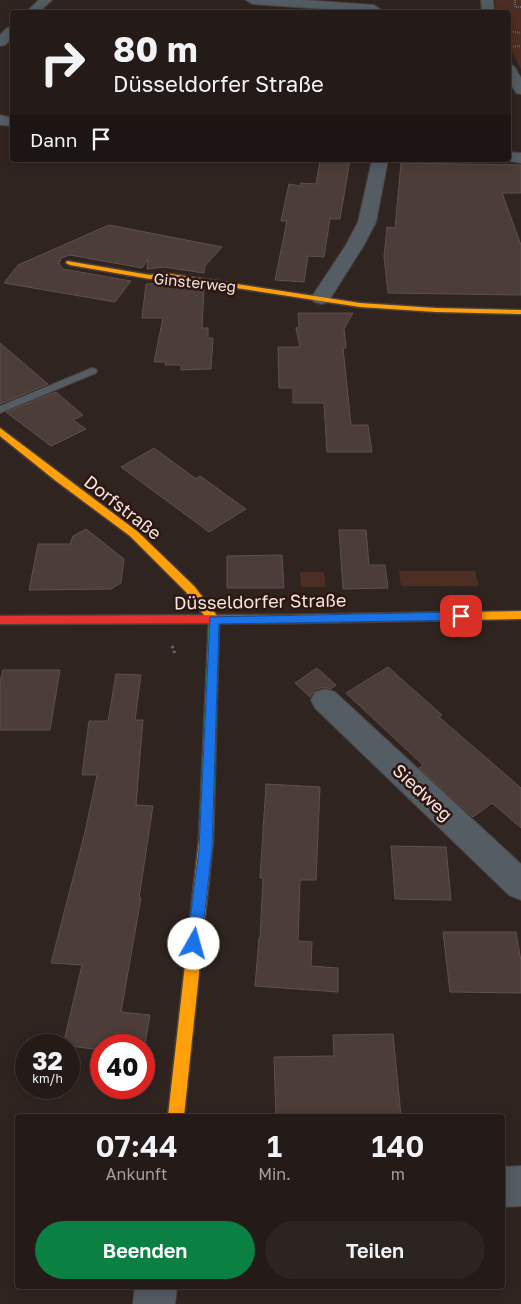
<!DOCTYPE html>
<html lang="de">
<head>
<meta charset="utf-8">
<style>
	:root { --surface:#241b18; --page:#2c2421; --text:#f1f3f6; --muted:#a3a1a2; --line:#413937; --accent:#0b8043 }
	body { margin:0; font-family:"Golos Text",sans-serif; background:var(--page); color:var(--text); height:100vh; display:flex; flex-direction:column; font-size:19px; white-space:nowrap }
	* { box-sizing:border-box; margin:0 }
	p { font-size:16px; color:var(--muted) }
	.icon { flex:none; width:28px; height:28px; fill:none; stroke:currentColor; stroke-width:2; stroke-linecap:round; stroke-linejoin:round }
	.map { position:relative; flex:1; overflow:hidden }
	.details { position:absolute; left:15px; top:1114px; width:490px; height:175px; display:flex; flex-direction:column; background:var(--surface); border-radius:5px; box-shadow:0 2px 12px #0003,0 0 0 1px var(--line) }
	.details>* { flex:none }
	.top-card { position:absolute; left:10px; top:10px; width:501px; height:152px; border-radius:5px; box-shadow:0 2px 12px #0003,0 0 0 1px var(--line); background:#241b18; color:var(--text); overflow:hidden }
	.speed { position:absolute; left:15px; top:1034px; display:flex; gap:10px; font-size:25px; font-weight:700; text-align:center }
	.speed>* { display:grid; place-content:center; width:65px; height:65px; border-radius:50%; background:var(--surface); box-shadow:0 2px 12px #0003,0 0 0 1px var(--line); line-height:1 }
	.speed small { font-size:12px; font-weight:400 }
	.speed .limit { border:8px solid #d22; background:#fff; color:#111 }
	.pin { position:absolute; display:grid; place-items:center; width:42px; height:42px; color:#fff; margin:-21px; border-radius:10px; box-shadow:0 2px 8px #0006 }
	.me { position:absolute; width:55px; margin:-28px; rotate:7deg; stroke-linejoin:round; filter:drop-shadow(0 0 4px #0008) }
	.turn { display:flex; align-items:center; gap:18px; height:105px; padding:0 20px; font-size:22px }
	.turn .icon { width:65px; height:65px; stroke-width:2.5 }
	.turn b { display:block; font-size:35px; line-height:42px }
	.then { display:flex; align-items:center; height:48px; padding:0 20px; background:#0003; gap:10px; font-size:19px }
	.eta { display:flex; justify-content:space-evenly; align-items:center; height:85px; text-align:center }
	.eta b { font-size:30px; font-weight:600; line-height:35px }
	.primary-button { display:flex; gap:10px; margin-top:auto; padding:10px 20px }
	.primary-button a { flex:1; height:58px; border-radius:30px; background:var(--accent); color:#fff; font-size:20px; font-weight:600; line-height:58px; text-align:center }
	.primary-button a+a { background:var(--page); color:var(--text) }
	.map>svg:first-child { display:block }
</style>
</head>
<body>
<div class="map">
<svg width="521" height="1304" viewBox="0 0 521 1304">
	<rect width="100%" height="100%" fill="#302420"/>
	<g fill="#4d2e23">
		<polygon points="495,0 521,0 521,69 509,46 509,12 495,12"/>
		<polygon points="399,571 475,571 479,586 401,586"/>
		<polygon points="300,572 324,572 326,587 301,587"/>
	</g>
	<g fill="#4d3d38" stroke="#5b514d">
		<polygon points="320,160 350,160 340,219 330,219 324,257 308,256 304,282 275,280 287,221 281,221 289,184 300,186 301,183 316,184"/>
		<polygon points="401,163 521,165 521,193 502,193 521,245 521,295 388,293 384,257 387,227 395,228"/>
		<polygon points="109,225 222,247 205,266 204,273 164,267 147,269 148,259 142,268 70,255 61,258 59,264 63,269 131,281 115,302 4,283 18,265"/>
		<polygon points="164,283 204,289 202,328 208,328 208,338 213,338 211,369 181,370 181,365 165,365 166,362 154,362 163,318 142,318 146,284"/>
		<polygon points="298,313 353,313 344,329 346,348 343,348 351,425 368,425 372,452 327,452 324,403 293,403 293,388 279,388 278,347 300,347 296,328 299,327"/>
		<polygon points="0,343 48,384 0,404"/>
		<polygon points="56,392 83,415 73,420 86,429 51,446 6,412"/>
		<polygon points="154,448 196,479 200,476 246,509 209,532 121,467"/>
		<polygon points="86,529 124,559 121,583 111,589 29,590 38,544 70,544 73,536"/>
		<polygon points="339,530 366,530 369,565 385,565 388,588 343,589"/>
		<polygon points="282,555 284,588 227,588 227,556"/>
		<polygon points="388,667 442,715 439,717 521,788 521,828 492,803 473,817 419,768 423,765 346,693"/>
		<polygon points="317,668 336,685 331,689 324,687 314,690 310,697 295,683"/>
		<polygon points="3,670 60,670 50,730 0,730 0,682"/>
		<polygon points="116,674 141,675 135,720 143,720 136,805 153,806 139,898 141,898 121,1012 150,1015 144,1049 144,1045 101,1045 101,1050 63,1045 82,965 51,963 85,832 97,775 82,775 89,721 108,721"/>
		<polygon points="266,784 320,787 316,880 300,880 298,941 312,942 311,966 338,968 338,992 255,986 259,938 260,938 263,878 260,878"/>
		<polygon points="391,846 446,847 451,900 395,899"/>
		<polygon points="443,932 516,932 521,961 521,993 450,992"/>
		<polygon points="393,1034 401,1116 276,1116 274,1057 334,1056 333,1035"/>
	</g>
	<g fill="none" stroke-linecap="round" stroke-linejoin="round">
		<g stroke="#4a403c" stroke-width="2">
			<polygon id="lane" points="92,368 96,369 97,371 96,373 0,413 0,406"/>
		</g>
		<g stroke="#4a403c" stroke-width="2">
			<g id="street">
				<polygon points="39,0 52,0 39,12 26,12"/>
				<polygon points="246,0 303,0 374,5 380,9 378,12 370,12 252,4"/>
				<polygon points="481,0 493,0 494,12 482,12"/>
				<polygon points="12,27 12,38 5,45 0,46 0,35 7,28"/>
				<polygon points="509,65 514,66 521,78 521,94 516,93 509,81"/>
				<polygon points="0,115 12,118 12,126 0,125"/>
				<polygon points="509,152 521,153 521,163 503,160 509,160"/>
				<polygon points="372,160 388,160 376,222 364,245 328,302 321,304 314,302 311,298 346,245 358,222"/>
				<polygon points="325,689 335,692 521,864 521,900 509,895 315,708 311,700 315,692"/>
				<polygon points="521,1166 521,1206 502,1207 502,1167"/>
				<polygon points="135,1286 177,1286 175,1304 133,1304"/>
			</g>
		</g>
		<g stroke="#4a403c" stroke-width="3">
			<polygon id="fast" points="214,616 219,620 213,840 211,844 206,846 201,844 199,840 209,620"/>
		</g>
		<g stroke="#4a403c" stroke-width="3">
			<g id="slow">
				<polygon points="67,261 150,275 164,273 360,303 436,308 521,310 521,314 436,312 360,307 164,277 150,279 70,265 66,263"/>
				<polygon points="0,428 138,532 194,586 218,617 219,620 218,623 210,623 186,592 130,536 56,481 0,436"/>
				<polygon points="521,611 521,619 289,623 284,619 289,615"/>
				<polygon points="206,834 211,836 213,840 184,1116 168,1116 199,840 201,836"/>
			</g>
		</g>
		<g stroke="#4a403c" stroke-width="3">
			<polygon id="jam" points="289,615 294,619 289,623 0,624 0,616"/>
		</g>
		<g stroke="#636568" stroke-width="2" stroke-dasharray="1 1" stroke-linecap="butt">
			<polyline points="515,0 515,7 521,7"/>
			<polyline points="509,31 521,33"/>
			<polyline points="509,47 521,46"/>
		</g>
		<polyline stroke="#636568" stroke-width="3" stroke-dasharray="2.5 2.5" stroke-linecap="butt" points="172,646 175,654"/>
		<use href="#lane" fill="#545c64" fill-rule="evenodd"/>
		<use href="#street" fill="#545c64" fill-rule="evenodd"/>
		<use href="#fast" fill="#30b455" fill-rule="evenodd"/>
		<use href="#slow" fill="#ff9f0a" fill-rule="evenodd"/>
		<use href="#jam" fill="#e5322d" fill-rule="evenodd"/>
	</g>
	<polygon fill="#1a73e8" stroke="#114b97" points="461,612 466,616 461,620 219,624 212,849 201,944 199,949 194,951 189,949 187,944 199,849 210,617"/>
	<g text-anchor="middle" dominant-baseline="central" stroke-width="5" stroke-linejoin="round" paint-order="stroke">
		<g font-size="15" fill="#f4e4df" stroke="#2d1710">
			<text transform="translate(195 282) rotate(6)">Ginsterweg</text>
		</g>
		<g font-size="18" fill="#f4e4df" stroke="#2d1710">
			<text transform="translate(123 507) rotate(38)">Dorfstraße</text>
			<text transform="translate(260 601) rotate(-1)">Düsseldorfer Straße</text>
			<text transform="translate(423 792) rotate(43)">Siedweg</text>
		</g>
	</g>
</svg>
<div class="speed"><div>32<small>km/h</small></div><div class="limit">40</div></div>
<div class="pin" style="left:461px;top:616px;background:#d93025"><svg class="icon" aria-label="arrive" viewBox="0 0 24 24"><path d="M6 21V4h12l-3 4 3 4H6"/></svg></div>
<svg class="me" style="left:194px;top:944px" viewBox="-20 -20 40 40"><circle r="19" fill="#fff"/><path d="M0-13L10 11 0 6-10 11z" fill="#1a73e8"/></svg>
<div class="top-card">
<div class="turn"><svg class="icon" aria-label="right" viewBox="0 0 24 24"><path d="M7 20v-9h11M14 6l5 5-5 5"/></svg><div><b>80 m</b>Düsseldorfer Straße</div></div>
<div class="then">Dann<svg class="icon" aria-label="arrive" viewBox="0 0 24 24"><path d="M6 21V4h12l-3 4 3 4H6"/></svg></div>
</div>
<section class="details">
<div class="eta">
<div><b>07:44</b><p>Ankunft</p></div>
<div><b>1</b><p>Min.</p></div>
<div><b>140</b><p>m</p></div>
</div>
<div class="primary-button"><a>Beenden</a><a>Teilen</a></div>
</section>
</div>
</body>
</html>
